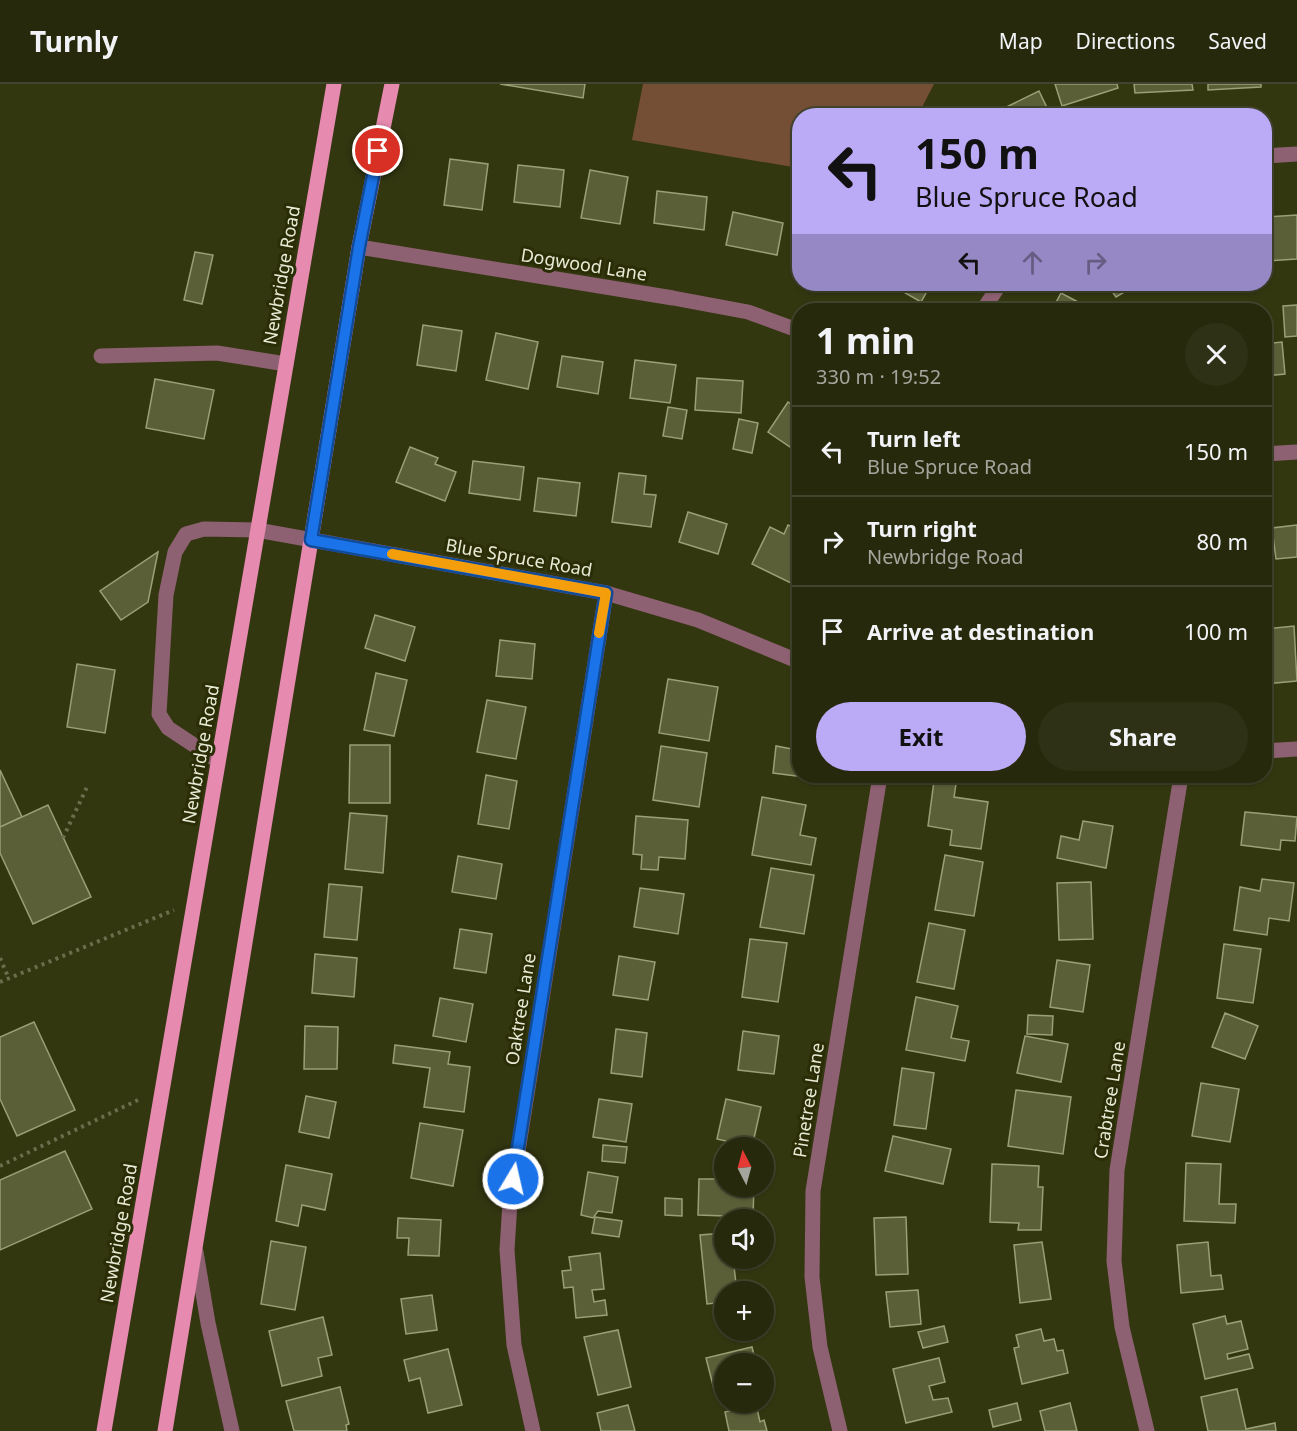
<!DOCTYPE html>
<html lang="en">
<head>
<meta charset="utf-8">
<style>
	:root { --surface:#26290c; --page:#2e3115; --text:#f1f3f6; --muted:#a4a69d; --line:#42452d; --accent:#bbaaf6 }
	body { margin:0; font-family:"Noto Sans",sans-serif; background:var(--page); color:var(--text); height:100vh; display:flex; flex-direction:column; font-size:22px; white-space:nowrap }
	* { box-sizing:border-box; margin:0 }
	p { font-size:20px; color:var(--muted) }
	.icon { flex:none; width:33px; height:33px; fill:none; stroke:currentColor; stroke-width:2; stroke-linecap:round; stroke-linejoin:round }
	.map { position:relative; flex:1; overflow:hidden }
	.details { position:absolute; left:792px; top:219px; width:480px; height:480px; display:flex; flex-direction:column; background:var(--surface); border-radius:24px; box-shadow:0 2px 4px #0004,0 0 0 2px var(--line) }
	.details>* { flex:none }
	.top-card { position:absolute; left:792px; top:24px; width:480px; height:183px; border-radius:24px; box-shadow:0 2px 4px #0004,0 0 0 2px var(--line); background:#bbaaf6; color:#111; overflow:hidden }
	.needle { width:39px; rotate:354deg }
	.controls { position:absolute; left:714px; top:1053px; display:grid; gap:12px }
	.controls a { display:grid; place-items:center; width:60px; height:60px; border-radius:50%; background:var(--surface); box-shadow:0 2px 4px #0004,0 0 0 2px var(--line); font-size:30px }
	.pin { position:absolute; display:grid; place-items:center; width:51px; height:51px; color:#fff; margin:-26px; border:3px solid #fff; border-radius:50%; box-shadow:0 2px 6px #0007 }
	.me { position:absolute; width:66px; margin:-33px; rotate:9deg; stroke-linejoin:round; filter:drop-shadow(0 0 4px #0008) }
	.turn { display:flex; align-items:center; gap:21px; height:126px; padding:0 24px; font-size:27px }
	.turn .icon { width:78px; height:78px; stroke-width:2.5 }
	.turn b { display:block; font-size:42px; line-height:51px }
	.lanes { display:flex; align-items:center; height:57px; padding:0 24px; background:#0003; justify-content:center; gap:30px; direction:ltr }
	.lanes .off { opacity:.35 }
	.round { display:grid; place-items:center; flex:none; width:63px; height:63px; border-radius:32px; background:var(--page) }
	.head { display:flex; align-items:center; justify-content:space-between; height:102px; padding:0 24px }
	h1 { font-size:36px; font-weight:700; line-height:45px }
	.cta { display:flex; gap:12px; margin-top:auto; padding:12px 24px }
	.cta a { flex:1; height:69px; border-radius:36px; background:var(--accent); color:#111; font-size:24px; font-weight:700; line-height:69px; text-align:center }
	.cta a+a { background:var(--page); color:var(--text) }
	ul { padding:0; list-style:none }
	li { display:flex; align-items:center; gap:18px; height:90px; padding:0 24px; border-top:2px solid var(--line) }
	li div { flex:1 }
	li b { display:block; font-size:22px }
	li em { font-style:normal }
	header { display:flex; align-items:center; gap:36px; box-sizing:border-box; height:84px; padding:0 30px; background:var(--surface); border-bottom:2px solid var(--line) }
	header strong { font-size:28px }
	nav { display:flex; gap:33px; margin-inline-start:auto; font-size:21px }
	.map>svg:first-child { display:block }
</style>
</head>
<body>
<header>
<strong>Turnly</strong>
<nav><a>Map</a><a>Directions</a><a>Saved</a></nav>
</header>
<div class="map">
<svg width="1297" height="1347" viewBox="0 0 1297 1347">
	<rect width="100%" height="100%" fill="#333710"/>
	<polygon fill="#754f35" points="643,0 934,0 918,31 800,32 799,84 632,56"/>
	<g fill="#5b5f38" stroke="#9a9f76" stroke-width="1.5">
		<polygon points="500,0 585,0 583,14"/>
		<polygon points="1055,0 1117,0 1118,4 1062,22"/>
		<polygon points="1134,0 1192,0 1193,6 1135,9"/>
		<polygon points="1208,0 1261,0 1261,3 1208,6"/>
		<polygon points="1039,7 1051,32 988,32"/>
		<polygon points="450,75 488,80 482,126 444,121"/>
		<polygon points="518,81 564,86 560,123 514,118"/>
		<polygon points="590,86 628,93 620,140 581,134"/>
		<polygon points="657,107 707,113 704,146 654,139"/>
		<polygon points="733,128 783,139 777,171 726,161"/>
		<polygon points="1297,131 1297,175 1264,177 1264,133"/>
		<polygon points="195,168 213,171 202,220 184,216"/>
		<polygon points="894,200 931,200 921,218 893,202"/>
		<polygon points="1107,200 1138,200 1116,213"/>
		<polygon points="1061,209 1093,226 1052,226"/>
		<polygon points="1297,221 1297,252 1285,253 1283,222"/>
		<polygon points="423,241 462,247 456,287 417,281"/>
		<polygon points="496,249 538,258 528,305 486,296"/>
		<polygon points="1282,258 1285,290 1264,292 1264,260"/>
		<polygon points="562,272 603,278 598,310 557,303"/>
		<polygon points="635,276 676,281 670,319 630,314"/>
		<polygon points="697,294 743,297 741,329 695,326"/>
		<polygon points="155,295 214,306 204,355 146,344"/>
		<polygon points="788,318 800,326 799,369 768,348"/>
		<polygon points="668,323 687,326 682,355 663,352"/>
		<polygon points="739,335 758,339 752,369 733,365"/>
		<polygon points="410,363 438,374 435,380 456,388 445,417 396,398"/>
		<polygon points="473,377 524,383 520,416 469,409"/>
		<polygon points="619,389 646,392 644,410 656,411 651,443 612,438"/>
		<polygon points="538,394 580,399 576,432 534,427"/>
		<polygon points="688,428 727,440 718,470 679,458"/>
		<polygon points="788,441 800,446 800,487 793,500 752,480 770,443 784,450"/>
		<polygon points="1297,441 1297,473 1276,475 1272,444"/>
		<polygon points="158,468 148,518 121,536 100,507"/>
		<polygon points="375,531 415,543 405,577 365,564"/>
		<polygon points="1294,542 1297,597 1264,600 1264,545"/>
		<polygon points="500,556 535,560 532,595 496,592"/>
		<polygon points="77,580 115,586 105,649 67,643"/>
		<polygon points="376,589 407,596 394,652 364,646"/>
		<polygon points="668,595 718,603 709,657 659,649"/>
		<polygon points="487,616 526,623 516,675 477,668"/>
		<polygon points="795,640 800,641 800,692 820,692 820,695 773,689 776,662 792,665"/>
		<polygon points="350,661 390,661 390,719 349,719"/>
		<polygon points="661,662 707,669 699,723 653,716"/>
		<polygon points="0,686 22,733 0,743"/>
		<polygon points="486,691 517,697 509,745 478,740"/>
		<polygon points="934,697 956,700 954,713 988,718 981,765 950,761 952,746 928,742"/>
		<polygon points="762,713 806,721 800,751 816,754 811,781 752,771"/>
		<polygon points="48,721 91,813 33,840 0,769 0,743"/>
		<polygon points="1245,728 1297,733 1295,757 1281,756 1280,766 1241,761"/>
		<polygon points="350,729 387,732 383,789 345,785"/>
		<polygon points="636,732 688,736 685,775 659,773 658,786 641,785 642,771 633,770"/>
		<polygon points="1083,737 1113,742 1106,784 1057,774 1061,752 1079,756"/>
		<polygon points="945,771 983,778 974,832 935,826"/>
		<polygon points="458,772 502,780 496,815 452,808"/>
		<polygon points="771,784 814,791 804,850 760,843"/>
		<polygon points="1262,795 1294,799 1289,837 1269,834 1267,851 1234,846 1240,803 1260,807"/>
		<polygon points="1091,798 1093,855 1059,856 1057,799"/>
		<polygon points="329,800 362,803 357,856 324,853"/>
		<polygon points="640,804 684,810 678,850 634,843"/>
		<polygon points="929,839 965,846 954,905 917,898"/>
		<polygon points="460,845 492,850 486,889 454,884"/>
		<polygon points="750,855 787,859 778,918 742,913"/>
		<polygon points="1224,860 1261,865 1253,919 1217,914"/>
		<polygon points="315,870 357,874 354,913 312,909"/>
		<polygon points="619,872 655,878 648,916 613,911"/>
		<polygon points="1057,876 1090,881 1083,928 1050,923"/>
		<polygon points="916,913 958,922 951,954 969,957 965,977 906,966"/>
		<polygon points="440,914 473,920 466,958 433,952"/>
		<polygon points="1225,929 1258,942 1245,975 1212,963"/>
		<polygon points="1028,931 1053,932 1052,951 1027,950"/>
		<polygon points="34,938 75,1026 17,1052 0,1015 0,953"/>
		<polygon points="305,942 338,943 337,985 304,985"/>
		<polygon points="616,945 647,949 642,993 611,989"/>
		<polygon points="743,947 779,952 774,990 738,986"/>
		<polygon points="1025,952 1068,960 1061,998 1017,989"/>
		<polygon points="395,961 450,968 448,980 470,983 464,1028 424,1023 430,984 393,979"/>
		<polygon points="902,984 934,989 926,1045 894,1041"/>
		<polygon points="1201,999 1239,1005 1230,1058 1192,1052"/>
		<polygon points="1016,1006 1071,1013 1063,1070 1008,1062"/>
		<polygon points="306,1012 336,1018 329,1054 299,1048"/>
		<polygon points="599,1015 632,1020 626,1058 593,1053"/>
		<polygon points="726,1015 761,1023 752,1063 717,1055"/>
		<polygon points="420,1039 463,1046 453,1102 411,1094"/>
		<polygon points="893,1052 951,1065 943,1100 885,1087"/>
		<polygon points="603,1061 627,1063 625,1079 602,1077"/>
		<polygon points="65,1067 92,1125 0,1166 0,1096"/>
		<polygon points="1186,1079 1221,1080 1219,1120 1236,1120 1235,1139 1184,1137"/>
		<polygon points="992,1080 1039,1082 1038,1103 1043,1103 1041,1146 1018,1146 1019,1139 990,1138"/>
		<polygon points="286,1081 332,1090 325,1126 302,1121 298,1142 276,1137"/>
		<polygon points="588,1088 618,1093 612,1129 598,1127 593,1134 581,1131"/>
		<polygon points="699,1095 724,1095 724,1102 754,1102 753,1133 698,1131"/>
		<polygon points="665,1114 682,1115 682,1132 665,1131"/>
		<polygon points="595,1133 622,1137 619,1153 592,1149"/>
		<polygon points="906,1133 908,1190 876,1191 874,1134"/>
		<polygon points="398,1134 441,1136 439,1172 408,1171 409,1154 397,1154"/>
		<polygon points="724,1149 724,1174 733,1174 737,1208 724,1208 724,1218 707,1220 700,1151"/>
		<polygon points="271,1157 306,1163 295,1226 261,1220"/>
		<polygon points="1042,1158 1051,1215 1020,1219 1014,1161"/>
		<polygon points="1208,1158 1211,1192 1221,1191 1223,1205 1181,1209 1177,1161"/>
		<polygon points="600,1169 604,1205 592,1206 594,1218 605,1216 607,1231 576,1234 573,1203 564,1204 562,1187 571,1186 569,1173"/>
		<polygon points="918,1206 921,1240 890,1243 886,1208"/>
		<polygon points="432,1211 437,1246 406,1250 401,1215"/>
		<polygon points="1225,1232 1227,1240 1241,1237 1248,1265 1227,1270 1228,1275 1249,1270 1253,1284 1205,1295 1193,1240"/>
		<polygon points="323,1233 332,1271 318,1274 322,1292 282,1302 269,1247"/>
		<polygon points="944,1242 948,1258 923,1264 918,1248"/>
		<polygon points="1041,1245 1044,1257 1054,1255 1057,1267 1063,1266 1068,1289 1022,1300 1014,1264 1019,1263 1016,1251"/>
		<polygon points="618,1246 631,1303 598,1311 584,1253"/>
		<polygon points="752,1263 756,1280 724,1280 724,1307 715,1309 706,1274"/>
		<polygon points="448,1265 462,1321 428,1329 420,1294 409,1297 404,1276"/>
		<polygon points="939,1274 945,1298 929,1302 933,1316 948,1314 952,1328 906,1339 893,1285"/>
		<polygon points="340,1303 349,1340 346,1341 347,1347 294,1347 286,1317"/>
		<polygon points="1237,1305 1246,1345 1275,1339 1276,1347 1208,1347 1201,1313"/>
		<polygon points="1017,1319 1021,1336 993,1343 989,1326"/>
		<polygon points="1070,1319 1077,1347 1045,1347 1040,1327"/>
		<polygon points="756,1320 760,1338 764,1336 767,1347 729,1347 725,1328"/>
		<polygon points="628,1321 635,1347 601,1347 597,1329"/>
	</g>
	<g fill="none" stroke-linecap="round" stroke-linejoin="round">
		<g stroke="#6a6e4d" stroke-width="4" stroke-dasharray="3 4.5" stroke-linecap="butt">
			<polyline points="63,754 87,703"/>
			<polyline points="0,874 9,895"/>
			<polyline points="0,898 174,826"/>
			<polyline points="0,1082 140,1015"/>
		</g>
		<g stroke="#8e6172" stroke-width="15">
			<polyline points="1264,72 1297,70"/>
			<polyline points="359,163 673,214 748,228 800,247"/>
			<polyline points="983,226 1000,200"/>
			<polyline points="101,272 217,269 286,280"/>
			<polyline points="1264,370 1297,368"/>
			<polyline points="1264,667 1297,665"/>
			<polyline points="218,677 168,644 159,630 166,511 175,468 186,450 204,445 257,446 606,509 698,536 800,578"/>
			<polyline points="196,1168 208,1239 232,1347"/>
			<polyline points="533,1347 514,1261 507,1166 510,1118 606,509"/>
			<polyline points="840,1347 820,1263 812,1193 813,1107 880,692"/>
			<polyline points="1147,1347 1122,1243 1114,1177 1117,1086 1181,692"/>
		</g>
		<g stroke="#e68ab0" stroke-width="15">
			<polyline points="104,1347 334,0"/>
			<polyline points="165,1347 359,163 392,0"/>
		</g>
	</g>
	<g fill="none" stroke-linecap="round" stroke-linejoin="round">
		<g stroke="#114b97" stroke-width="15">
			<polyline id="route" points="378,67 359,163 311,456 606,509 513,1095"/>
		</g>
		<use href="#route" stroke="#1a73e8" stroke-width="10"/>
		<polyline stroke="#f59e0b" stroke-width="10" points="392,470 606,509 599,549"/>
	</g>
	<g text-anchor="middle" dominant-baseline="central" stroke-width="6" stroke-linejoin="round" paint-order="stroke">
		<g font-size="18" fill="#e7ebd5" stroke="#2a2d05">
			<text transform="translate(584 180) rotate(9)">Dogwood Lane</text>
			<text transform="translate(281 191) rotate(-80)">Newbridge Road</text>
			<text transform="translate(519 473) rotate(10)">Blue Spruce Road</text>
			<text transform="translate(200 670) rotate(-80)">Newbridge Road</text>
			<text transform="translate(520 925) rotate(-81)">Oaktree Lane</text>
			<text transform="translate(808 1016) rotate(-81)">Pinetree Lane</text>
			<text transform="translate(1109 1016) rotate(-81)">Crabtree Lane</text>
			<text transform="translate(118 1149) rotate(-80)">Newbridge Road</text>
		</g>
	</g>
</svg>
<div class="controls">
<a><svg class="needle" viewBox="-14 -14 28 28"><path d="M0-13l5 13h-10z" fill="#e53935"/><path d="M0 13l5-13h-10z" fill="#a4a69d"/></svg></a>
<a><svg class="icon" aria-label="sound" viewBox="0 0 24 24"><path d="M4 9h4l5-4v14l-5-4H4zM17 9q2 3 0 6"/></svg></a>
<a>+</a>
<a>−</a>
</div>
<div class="pin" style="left:378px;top:67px;background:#d93025"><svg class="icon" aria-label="arrive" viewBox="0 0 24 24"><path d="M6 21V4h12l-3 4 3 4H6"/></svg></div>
<svg class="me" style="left:513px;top:1095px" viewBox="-20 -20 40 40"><circle r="17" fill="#1a73e8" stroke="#fff" stroke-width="3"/><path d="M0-11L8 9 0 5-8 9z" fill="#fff"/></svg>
<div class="top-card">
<div class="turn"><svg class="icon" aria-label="left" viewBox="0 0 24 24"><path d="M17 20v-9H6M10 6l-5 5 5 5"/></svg><div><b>150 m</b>Blue Spruce Road</div></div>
<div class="lanes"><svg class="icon" aria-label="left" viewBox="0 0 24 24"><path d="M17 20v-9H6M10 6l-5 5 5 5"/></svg><svg class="icon off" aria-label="ahead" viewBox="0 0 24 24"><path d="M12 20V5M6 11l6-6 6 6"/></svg><svg class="icon off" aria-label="right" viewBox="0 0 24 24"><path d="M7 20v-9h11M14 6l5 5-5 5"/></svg></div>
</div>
<section class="details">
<div class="head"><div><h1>1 min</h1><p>330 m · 19:52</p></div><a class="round"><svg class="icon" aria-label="close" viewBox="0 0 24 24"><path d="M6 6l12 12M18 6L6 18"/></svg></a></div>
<ul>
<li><svg class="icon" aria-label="left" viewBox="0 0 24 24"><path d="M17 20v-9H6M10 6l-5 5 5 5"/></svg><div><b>Turn left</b><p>Blue Spruce Road</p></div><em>150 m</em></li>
<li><svg class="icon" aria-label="right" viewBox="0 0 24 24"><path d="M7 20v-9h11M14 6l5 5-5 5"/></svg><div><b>Turn right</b><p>Newbridge Road</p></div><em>80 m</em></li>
<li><svg class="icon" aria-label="arrive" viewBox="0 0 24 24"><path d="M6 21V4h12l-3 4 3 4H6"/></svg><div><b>Arrive at destination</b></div><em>100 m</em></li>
</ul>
<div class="cta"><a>Exit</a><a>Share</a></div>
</section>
</div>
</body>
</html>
